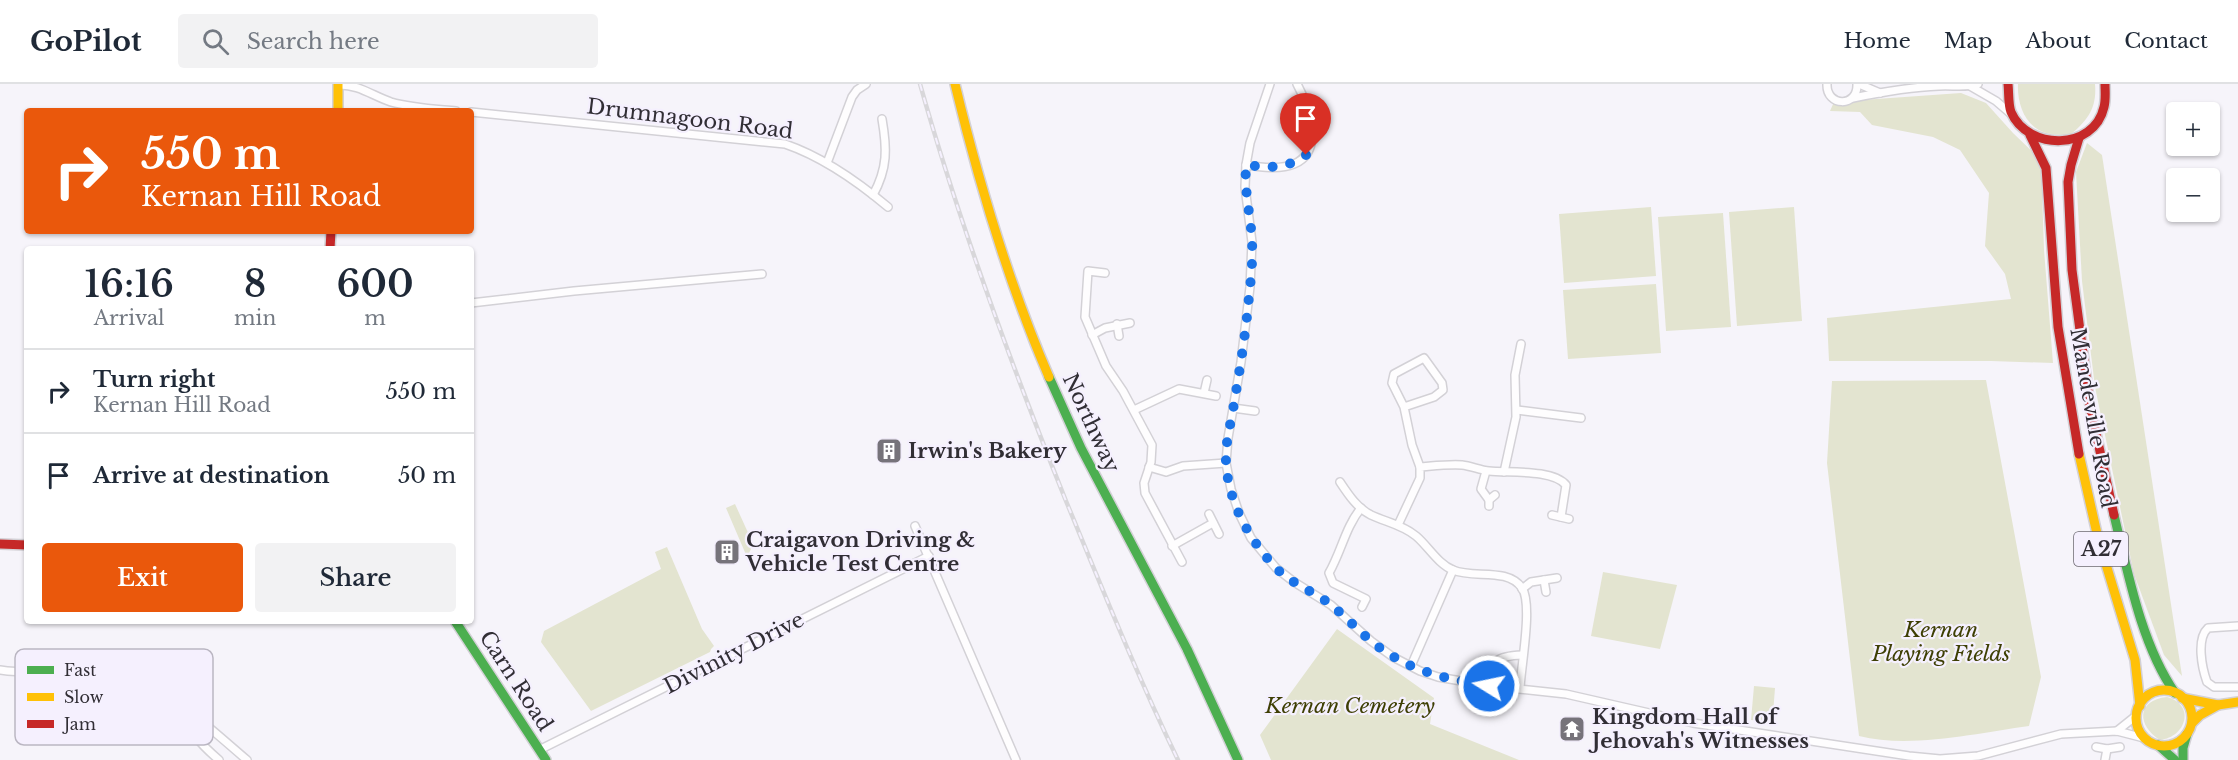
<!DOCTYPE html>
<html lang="en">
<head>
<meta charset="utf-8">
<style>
	:root { --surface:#fff; --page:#f2f2f3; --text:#1f2937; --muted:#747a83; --line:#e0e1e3; --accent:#ea580c }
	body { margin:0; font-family:"Libre Baskerville",serif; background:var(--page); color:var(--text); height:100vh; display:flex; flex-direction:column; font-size:22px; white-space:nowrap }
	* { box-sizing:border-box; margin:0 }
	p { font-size:20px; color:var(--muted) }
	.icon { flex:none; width:33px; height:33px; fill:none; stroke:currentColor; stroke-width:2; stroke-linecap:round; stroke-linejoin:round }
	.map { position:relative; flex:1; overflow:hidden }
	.drawer { position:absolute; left:24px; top:162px; width:450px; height:378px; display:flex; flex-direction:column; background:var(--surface); border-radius:6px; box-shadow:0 2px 4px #0004 }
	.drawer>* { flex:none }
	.banner { position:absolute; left:24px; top:24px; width:450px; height:126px; border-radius:6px; box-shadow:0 2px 4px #0004; background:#ea580c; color:#fff; overflow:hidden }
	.controls { position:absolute; left:2166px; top:18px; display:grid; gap:12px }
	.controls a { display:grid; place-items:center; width:54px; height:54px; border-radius:6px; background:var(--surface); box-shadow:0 2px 4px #0004; font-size:30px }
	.pin { position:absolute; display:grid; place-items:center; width:51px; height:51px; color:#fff; margin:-62px -26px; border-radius:50% 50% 50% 0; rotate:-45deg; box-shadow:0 0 6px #0007 }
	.pin .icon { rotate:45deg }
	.me { position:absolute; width:66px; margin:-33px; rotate:280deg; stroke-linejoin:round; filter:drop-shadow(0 0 4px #0008) }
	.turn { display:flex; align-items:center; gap:21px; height:126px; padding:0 18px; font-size:27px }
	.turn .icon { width:78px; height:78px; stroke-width:2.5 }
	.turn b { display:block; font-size:42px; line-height:51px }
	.eta { display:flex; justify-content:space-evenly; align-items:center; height:102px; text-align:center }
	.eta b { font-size:36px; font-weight:600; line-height:42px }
	.cta { display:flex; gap:12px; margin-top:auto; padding:12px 18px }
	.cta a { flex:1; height:69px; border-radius:6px; background:var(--accent); color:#fff; font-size:24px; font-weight:600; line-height:69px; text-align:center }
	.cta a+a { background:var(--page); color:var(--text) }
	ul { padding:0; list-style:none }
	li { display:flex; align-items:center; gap:18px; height:84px; padding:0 18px; border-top:2px solid var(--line) }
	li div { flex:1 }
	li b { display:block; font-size:22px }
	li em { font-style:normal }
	header { display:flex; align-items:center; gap:36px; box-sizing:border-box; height:84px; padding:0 30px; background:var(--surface); border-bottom:2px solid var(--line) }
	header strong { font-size:28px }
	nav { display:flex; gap:33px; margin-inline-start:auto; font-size:21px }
	.search { width:420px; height:54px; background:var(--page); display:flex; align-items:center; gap:15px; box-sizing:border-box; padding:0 21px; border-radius:6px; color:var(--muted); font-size:22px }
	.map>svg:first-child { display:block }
</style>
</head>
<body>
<header>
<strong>GoPilot</strong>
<div class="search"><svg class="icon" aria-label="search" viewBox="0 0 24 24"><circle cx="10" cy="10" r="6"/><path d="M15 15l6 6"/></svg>Search here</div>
<nav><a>Home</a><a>Map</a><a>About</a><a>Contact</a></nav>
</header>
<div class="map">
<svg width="2238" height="676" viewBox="0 0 2238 676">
	<rect width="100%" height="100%" fill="#f6f4fa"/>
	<g fill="#e3e4d0">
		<path d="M2018 0H2095C2097 24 2088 36 2070 51 2063 51 2054 51 2046 49 2025 43 2017 20 2018 0Z"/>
		<polygon points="1961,9 1986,19 2013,49 2041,76 2044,166 2053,279 1991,277 1829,277 1827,234 2011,215 2005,190 1985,162 1989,109 1960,66 1933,53 1872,41 1860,28 1830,27 1834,18"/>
		<polygon points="2087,59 2102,71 2182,592 2164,571 2134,490 2095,303 2082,197 2076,88"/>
		<polygon points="1651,123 1656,192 1564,199 1559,130"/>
		<polygon points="1794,123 1802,237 1737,242 1729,128"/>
		<polygon points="1723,129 1731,243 1666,247 1658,133"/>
		<polygon points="1656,200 1661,269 1568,275 1563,206"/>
		<path d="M1986 296 2041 593 2029 642C1978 649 1910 665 1859 652L1827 379 1832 297Z"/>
		<polygon points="735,420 750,453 747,455 751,465 747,473 726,424"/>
		<polygon points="667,463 702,545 714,562 711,565 710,568 591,627 541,558 544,547 661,485 655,468"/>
		<polygon points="1603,488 1677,501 1660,565 1591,552"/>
		<polygon points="1337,545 1434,614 1430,640 1519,676 1271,676 1260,651"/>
		<polygon points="1754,602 1775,604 1773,630 1763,637 1751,636"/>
		<path d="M2167 613C2196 621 2186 653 2160 656 2137 642 2136 616 2167 613Z"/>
	</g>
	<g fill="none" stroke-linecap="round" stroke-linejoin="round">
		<g stroke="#d3d1d6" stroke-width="10">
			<g id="street">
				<polyline points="1270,0 1250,59 1246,81 1245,103 1252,158 1250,203 1241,278 1228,354 1226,379 1231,405 1239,429 1251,454 1276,484 1294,498 1331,521 1371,557 1393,573 1420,587 1438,593 1490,602 1566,610 1693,639 1909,672 1940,675 1978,672 2061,650 2117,647 2144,654"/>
				<path d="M1827 0C1826 23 1858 24 1857 0"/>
				<polyline points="1859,0 1880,9"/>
				<path d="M338 1C358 0 373 12 391 18 412 24 435 25 456 27"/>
				<polyline points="1970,2 1996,17 2010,29"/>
				<path d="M1853 14C1882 8 1911 3 1939 2 1952 1 1965 4 1978 0"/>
				<path d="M471 28 785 60C823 73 857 97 888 123"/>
				<polyline points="827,79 852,13 857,6 866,0"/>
				<path d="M1246 81C1260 83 1280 86 1294 80 1325 67 1309 22 1297 0"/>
				<path d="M873 111C888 84 887 64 882 35"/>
				<polyline points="1105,189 1088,187 1085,233 1106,282 1123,307 1152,361 1151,378 1144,399 1145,409 1182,478"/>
				<polyline points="471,219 574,207 762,190"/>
				<polyline points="1117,240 1119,252"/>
				<polyline points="1092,251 1105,244 1130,239"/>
				<polyline points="1204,309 1207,296"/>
				<polyline points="1404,323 1434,313 1443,306 1442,299 1424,274 1394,290 1392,299 1404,323 1412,361 1420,383"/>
				<polyline points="1233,324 1255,327"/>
				<polyline points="1134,326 1179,305 1216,312"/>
				<polyline points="1517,326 1581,334"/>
				<polyline points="1149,383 1166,388 1183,382 1226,379"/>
				<polyline points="1486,387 1481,405 1489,416"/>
				<polyline points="1504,388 1516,333 1515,291 1521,260"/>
				<path d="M1340 398C1348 410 1357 424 1371 431 1386 438 1403 441 1416 452 1428 462 1438 480 1453 486 1474 495 1507 483 1522 504 1533 520 1521 582 1520 604"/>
				<polyline points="1489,422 1489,416 1495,411"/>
				<path d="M1361 424C1345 444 1342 466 1329 489L1333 499 1366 515 1362 523"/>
				<polyline points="1209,430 1219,450"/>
				<polyline points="1552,431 1569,435"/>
				<path d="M1398 441 1420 394V383C1433 382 1449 380 1462 381 1471 382 1480 386 1489 387 1509 389 1553 385 1566 401L1561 433"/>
				<polyline points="915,442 1016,676"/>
				<polyline points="1172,462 1213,439"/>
				<polyline points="1544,496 1546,508"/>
				<polyline points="1522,505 1531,498 1557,494"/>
				<path d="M2238 542 2208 544C2196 555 2202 584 2207 598L2214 603H2238"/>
				<polyline points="1411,582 1453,486"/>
				<path d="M0 586C30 591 61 586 91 588 156 591 201 637 247 676"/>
				<path d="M1489 602C1490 576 1497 572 1522 571"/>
				<path d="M187 626C186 647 205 664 219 676"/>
				<polyline points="2117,647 2137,631"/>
				<polyline points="2096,663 2107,665 2120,663"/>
				<polyline points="539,666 929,472"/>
				<polyline points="2105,676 2107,665"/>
			</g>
		</g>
		<g stroke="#d3d1d6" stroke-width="12">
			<g id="fast">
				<polyline points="1049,293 1081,364 1187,565 1238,676"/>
				<path d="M2114 431C2128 489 2141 560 2175 609"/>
				<polyline points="455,537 546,676"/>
				<polyline points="2158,661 2175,676"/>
				<polyline points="2183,676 2183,664 2187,650"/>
			</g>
		</g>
		<g stroke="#d3d1d6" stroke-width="12">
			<g id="slow">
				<polyline points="338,0 338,27"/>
				<path d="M955 0C979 100 1008 198 1049 293"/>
				<polyline points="2079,370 2098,454 2135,576 2140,622"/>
				<circle cx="2164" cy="634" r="28"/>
				<polyline points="2182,614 2218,621 2238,618"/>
				<polyline points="2192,639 2200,631 2218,621"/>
			</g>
		</g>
		<g stroke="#d3d1d6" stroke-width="12">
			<g id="jam">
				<path d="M2008 0C2009 8 2008 20 2011 28 2028 67 2094 67 2104 23 2106 16 2105 7 2105 0"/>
				<polyline points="2030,51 2046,84 2058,243 2079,370"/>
				<polyline points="2079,54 2071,81 2068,98 2072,186 2090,322 2114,431"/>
				<polyline points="330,165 331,147"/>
				<polyline points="0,460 27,461"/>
			</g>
		</g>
		<use href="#street" stroke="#fefdfe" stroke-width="7"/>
		<use href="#fast" stroke="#4caf50" stroke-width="9"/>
		<use href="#slow" stroke="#ffc107" stroke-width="9"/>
		<use href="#jam" stroke="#c62828" stroke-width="9"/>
		<g stroke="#d8d7da" stroke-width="4.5">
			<path id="rail" d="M920 0C960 142 1011 280 1066 417 1102 504 1137 591 1178 676"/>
		</g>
		<use href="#rail" stroke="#f5f0fe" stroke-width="2" stroke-dasharray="7" stroke-linecap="butt"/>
	</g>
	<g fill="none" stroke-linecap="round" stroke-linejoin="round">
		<path stroke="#1a73e8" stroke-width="10" stroke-dasharray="0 18" d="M1306 71C1286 85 1270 84 1246 81 1244 108 1251 132 1252 158 1253 175 1251 195 1249 212 1246 248 1240 284 1234 320 1231 339 1225 359 1226 378 1228 418 1249 455 1275 483 1291 500 1314 507 1331 521 1346 533 1358 546 1372 558 1411 588 1442 594 1489 602"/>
	</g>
	<defs>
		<g id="building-square" transform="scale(1.35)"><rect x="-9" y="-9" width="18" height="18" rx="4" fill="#76737a" stroke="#f5f0fe"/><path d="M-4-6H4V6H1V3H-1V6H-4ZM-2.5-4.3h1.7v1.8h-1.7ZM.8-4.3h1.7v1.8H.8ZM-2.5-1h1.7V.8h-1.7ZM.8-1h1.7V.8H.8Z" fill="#fff"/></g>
		<g id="temple-square" transform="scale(1.35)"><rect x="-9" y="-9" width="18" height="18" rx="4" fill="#76737a" stroke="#f5f0fe"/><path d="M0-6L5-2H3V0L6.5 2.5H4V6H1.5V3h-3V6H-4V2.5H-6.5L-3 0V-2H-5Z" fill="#fff"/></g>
	</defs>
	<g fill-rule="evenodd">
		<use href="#building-square" x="889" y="367"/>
		<use href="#building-square" x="727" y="468"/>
		<use href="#temple-square" x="1572" y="645"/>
	</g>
	<g text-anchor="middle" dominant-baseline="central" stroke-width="4.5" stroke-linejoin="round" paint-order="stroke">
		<rect fill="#f5f0fe" stroke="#6c6871" stroke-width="1.5" x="2074" y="448" width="54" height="34" rx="4.5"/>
		<g font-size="20" font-weight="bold" fill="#312e35">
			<text x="2101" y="465">A27</text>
		</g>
		<g font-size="21" fill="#312e35" stroke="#f5f0fe">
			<text transform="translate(690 35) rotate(7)">Drumnagoon Road</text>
			<text transform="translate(2093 334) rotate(80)">Mandeville Road</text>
			<text transform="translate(1091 339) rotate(65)">Northway</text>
			<text transform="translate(734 569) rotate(-27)">Divinity Drive</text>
			<text transform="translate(516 597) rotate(57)">Carn Road</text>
		</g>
		<g font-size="21" font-weight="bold" fill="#312e35" stroke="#f5f0fe" text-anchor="start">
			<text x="908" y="367">Irwin's Bakery</text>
			<text x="746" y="456">Craigavon Driving &amp;<tspan x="746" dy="24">Vehicle Test Centre</tspan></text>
			<text x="1592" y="633">Kingdom Hall of<tspan x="1592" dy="24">Jehovah's Witnesses</tspan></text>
		</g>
		<g font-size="21" font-style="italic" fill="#3e3f04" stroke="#f5f0fe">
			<text x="1941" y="546">Kernan<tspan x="1941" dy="24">Playing Fields</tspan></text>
			<text x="1350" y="622">Kernan Cemetery</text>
		</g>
	</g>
	<rect x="15" y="565" width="198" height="96" rx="9" fill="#f5f0fe" stroke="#bab6c2" stroke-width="1.5"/>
	<rect x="27" y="582" width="27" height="8" fill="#4caf50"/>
	<rect x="27" y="609" width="27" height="8" fill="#ffc107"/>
	<rect x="27" y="636" width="27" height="8" fill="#c62828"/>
	<g font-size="16" fill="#312e35">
		<text x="64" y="592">Fast</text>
		<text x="64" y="619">Slow</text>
		<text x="64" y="646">Jam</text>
	</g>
</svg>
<div class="controls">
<a>+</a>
<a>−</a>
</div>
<div class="pin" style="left:1306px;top:71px;background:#d93025"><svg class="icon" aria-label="arrive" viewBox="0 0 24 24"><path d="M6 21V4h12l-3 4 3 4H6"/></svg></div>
<svg class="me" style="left:1489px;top:602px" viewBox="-20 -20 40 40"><circle r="17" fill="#1a73e8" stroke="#fff" stroke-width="3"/><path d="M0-11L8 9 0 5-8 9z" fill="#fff"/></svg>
<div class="banner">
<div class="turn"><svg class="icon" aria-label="right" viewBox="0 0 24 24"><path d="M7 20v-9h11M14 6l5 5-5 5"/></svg><div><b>550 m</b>Kernan Hill Road</div></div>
</div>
<section class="drawer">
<div class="eta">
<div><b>16:16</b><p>Arrival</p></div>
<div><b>8</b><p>min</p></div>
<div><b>600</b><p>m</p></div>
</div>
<ul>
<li><svg class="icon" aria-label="right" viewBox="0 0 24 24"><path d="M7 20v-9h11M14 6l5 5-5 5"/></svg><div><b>Turn right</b><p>Kernan Hill Road</p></div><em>550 m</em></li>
<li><svg class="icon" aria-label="arrive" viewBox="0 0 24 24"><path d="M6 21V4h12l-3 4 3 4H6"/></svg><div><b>Arrive at destination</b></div><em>50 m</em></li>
</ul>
<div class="cta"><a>Exit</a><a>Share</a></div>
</section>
</div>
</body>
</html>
